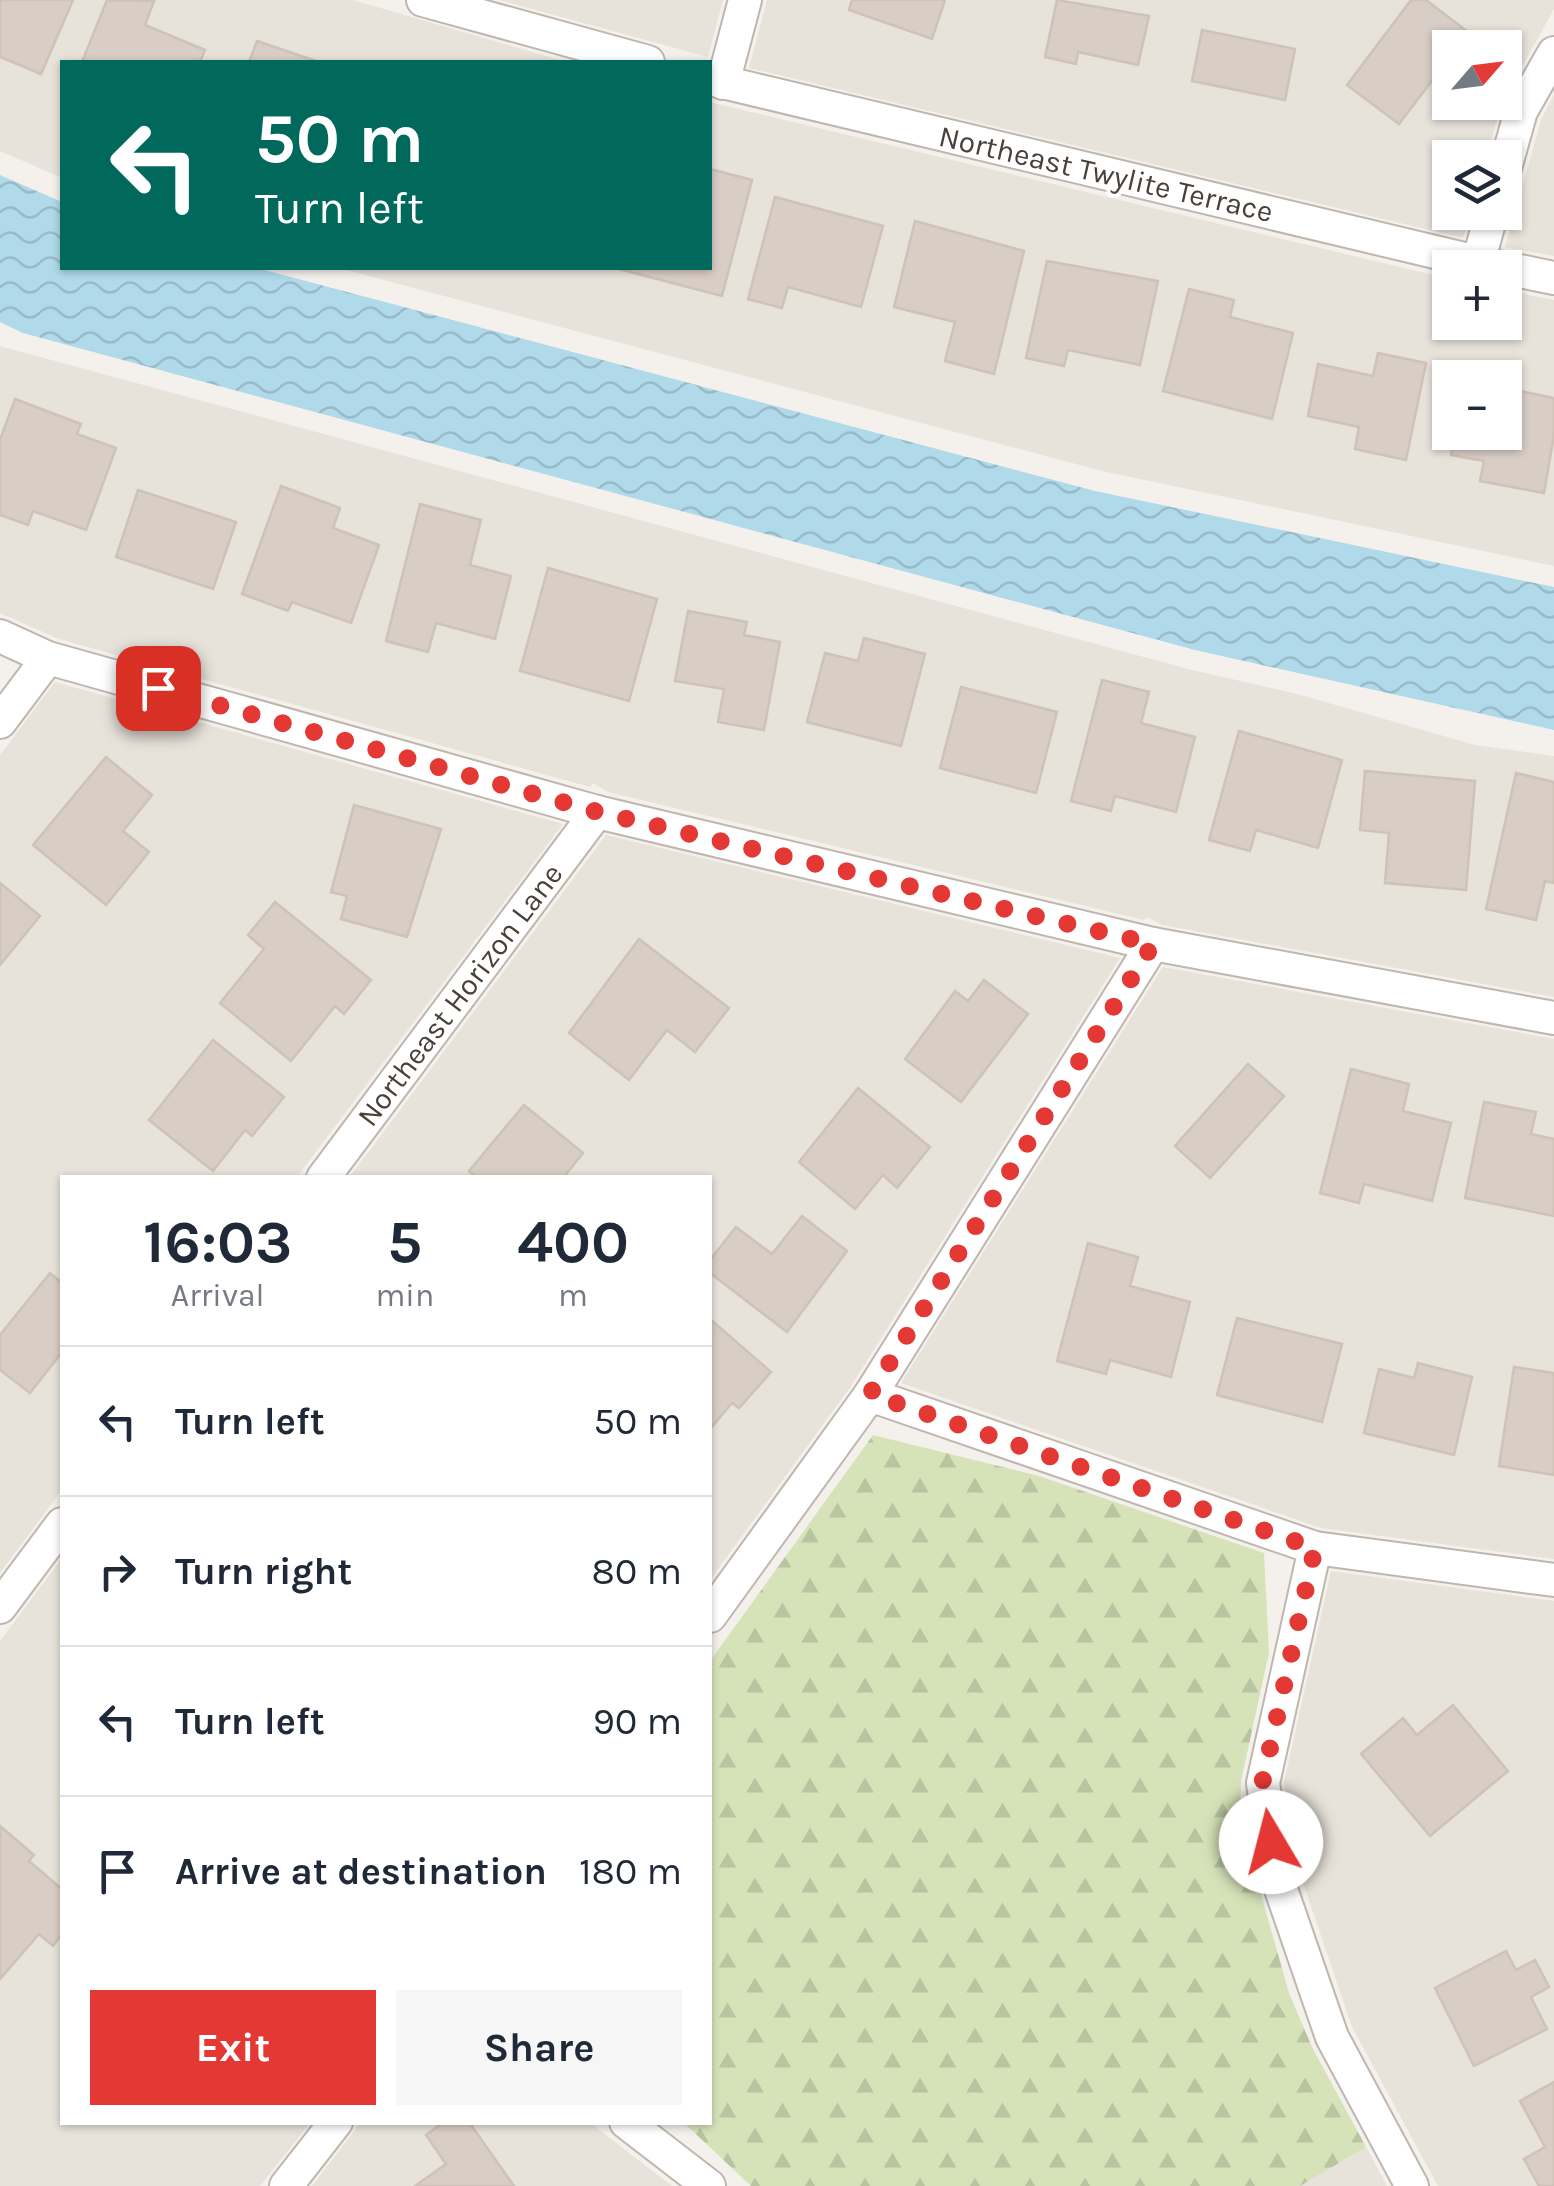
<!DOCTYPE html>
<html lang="en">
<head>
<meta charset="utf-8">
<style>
	:root { --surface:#fff; --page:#f6f6f7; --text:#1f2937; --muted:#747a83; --line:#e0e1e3; --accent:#e33834 }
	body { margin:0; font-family:Karla,sans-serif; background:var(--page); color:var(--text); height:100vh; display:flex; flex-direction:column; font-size:38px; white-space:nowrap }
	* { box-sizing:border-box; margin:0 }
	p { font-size:32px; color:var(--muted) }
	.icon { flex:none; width:55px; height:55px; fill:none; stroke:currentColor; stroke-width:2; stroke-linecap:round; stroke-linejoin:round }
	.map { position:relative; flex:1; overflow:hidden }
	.panel { position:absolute; left:60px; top:1175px; width:652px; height:950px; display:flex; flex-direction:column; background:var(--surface); border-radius:0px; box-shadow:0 2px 8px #0004 }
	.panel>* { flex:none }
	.top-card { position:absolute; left:60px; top:60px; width:652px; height:210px; border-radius:0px; box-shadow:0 2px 8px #0004; background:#00695c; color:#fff; overflow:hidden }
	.needle { width:65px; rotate:62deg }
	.tools { position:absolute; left:1432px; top:30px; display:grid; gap:20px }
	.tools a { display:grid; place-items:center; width:90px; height:90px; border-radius:0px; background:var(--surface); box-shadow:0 2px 8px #0004; font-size:50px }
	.pin { position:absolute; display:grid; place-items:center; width:85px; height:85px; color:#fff; margin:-42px; border-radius:20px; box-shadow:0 5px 15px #0006 }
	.me { position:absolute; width:110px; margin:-55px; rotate:352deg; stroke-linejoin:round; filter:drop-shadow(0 0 8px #0008) }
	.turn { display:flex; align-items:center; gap:35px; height:210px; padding:0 30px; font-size:45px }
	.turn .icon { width:130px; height:130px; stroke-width:2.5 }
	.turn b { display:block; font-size:70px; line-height:85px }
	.eta { display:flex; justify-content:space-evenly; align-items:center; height:170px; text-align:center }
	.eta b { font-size:60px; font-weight:700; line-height:70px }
	.action { display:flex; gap:20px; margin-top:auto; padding:20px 30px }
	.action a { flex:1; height:115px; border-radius:0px; background:var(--accent); color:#fff; font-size:40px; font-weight:700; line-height:115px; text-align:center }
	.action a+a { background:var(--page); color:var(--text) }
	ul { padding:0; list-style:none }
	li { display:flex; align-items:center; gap:30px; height:150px; padding:0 30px; border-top:2px solid var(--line) }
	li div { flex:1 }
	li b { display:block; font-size:38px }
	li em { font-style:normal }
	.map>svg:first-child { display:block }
</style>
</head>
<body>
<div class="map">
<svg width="1554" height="2186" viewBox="0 0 1554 2186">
	<defs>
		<pattern id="forest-firs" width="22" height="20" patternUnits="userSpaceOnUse" patternTransform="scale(2.5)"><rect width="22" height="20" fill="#d6e3b9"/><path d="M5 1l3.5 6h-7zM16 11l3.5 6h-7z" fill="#b9c4a0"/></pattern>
		<pattern id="water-waves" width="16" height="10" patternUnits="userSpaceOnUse" patternTransform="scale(2.5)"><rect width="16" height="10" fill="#b0d9e9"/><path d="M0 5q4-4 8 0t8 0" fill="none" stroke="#99bbc9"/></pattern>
	</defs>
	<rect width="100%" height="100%" fill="#f4f1ec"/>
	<g fill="#e7e2da" fill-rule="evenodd">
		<polygon points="0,0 353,0 567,62 62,62 62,178 0,151"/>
		<polygon points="499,0 723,0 708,57"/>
		<polygon points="767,0 1554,0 1554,9 1505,97 1505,48 1450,48 1450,102 1502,103 1486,157 1450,158 1450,212 1471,213 1463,238 749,68"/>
		<polygon points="1554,95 1554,256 1505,247 1542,117"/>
		<path d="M710 102 1450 279V322H1505V290L1554 300V566L1102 471 339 268H710ZM1450 378H1505V432H1450Z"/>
		<polygon points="0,346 1188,669 1301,695 1475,745 1554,756 1554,997 1162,925 1147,917 1144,920 608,792 593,783 590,787 59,639 0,613"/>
		<polygon points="55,682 563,824 297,1177 62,1178 62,1490 0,1573 0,755"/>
		<polygon points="606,835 1120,958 851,1386 710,1580 710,1178 349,1178"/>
		<polygon points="1163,967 1554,1039 1554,1559 1321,1528 901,1383"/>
		<polygon points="62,1558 62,2122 310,2123 260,2186 0,2186 0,1641"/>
		<polygon points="1331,1571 1554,1601 1554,2186 1438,2186 1352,2027 1297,1865 1284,1782"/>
		<polygon points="361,2122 590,2123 672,2186 312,2186"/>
		<polygon points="1366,2147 1387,2186 1300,2186"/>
	</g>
	<polygon fill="url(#forest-firs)" points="873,1435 1039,1476 1264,1553 1269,1653 1241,1781 1240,1820 1289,1993 1312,2047 1366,2147 1300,2186 751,2186 684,2123 710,2122 710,1661"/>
	<polygon fill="url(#water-waves)" points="0,175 62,202 62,268 257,268 1095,491 1554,587 1554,730 1195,650 23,333 0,322"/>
	<g fill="#d8cec5" stroke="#cfc2b6" stroke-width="2.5">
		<polygon points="0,0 73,0 41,74 0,57"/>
		<polygon points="107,0 154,1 145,25 205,50 200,62 82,62"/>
		<polygon points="852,0 945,0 932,39 849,10"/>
		<polygon points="1057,0 1149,16 1138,65 1078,52 1076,64 1045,57"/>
		<polygon points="1411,0 1426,0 1468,32 1457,48 1450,48 1450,57 1399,124 1347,85"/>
		<polygon points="1202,30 1295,49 1285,100 1192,81"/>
		<polygon points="257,41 319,62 249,62"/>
		<polygon points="710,169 752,180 722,296 615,268 710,268"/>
		<polygon points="775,197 883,226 861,307 788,287 782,308 748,299"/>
		<polygon points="915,221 1024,251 994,374 945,361 955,322 894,307"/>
		<polygon points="1047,261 1158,281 1140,365 1068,350 1064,366 1026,358"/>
		<polygon points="1189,289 1234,300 1230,317 1293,333 1272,419 1163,391"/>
		<polygon points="1378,353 1426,363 1406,460 1355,449 1359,427 1308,416 1318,364 1373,376"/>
		<polygon points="1505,388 1554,398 1554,435 1544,493 1480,481 1484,461 1451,455 1455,432 1505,432"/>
		<polygon points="15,399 81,424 77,434 116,448 86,530 33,511 28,525 0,515 0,440"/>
		<polygon points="281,486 340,508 333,528 379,545 351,623 292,602 288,611 242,594"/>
		<polygon points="138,490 236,522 213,589 116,557"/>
		<polygon points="420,504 481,520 470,565 511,576 495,639 436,623 428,652 386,641"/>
		<polygon points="548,568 657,599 629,701 520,671"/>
		<polygon points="688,611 747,622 744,635 780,642 764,730 718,722 724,689 675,681"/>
		<polygon points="864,638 925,654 901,746 807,722 825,653 858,661"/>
		<polygon points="1102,680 1149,692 1141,723 1195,737 1176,812 1115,796 1111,811 1071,801"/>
		<polygon points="961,687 1057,712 1036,793 940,768"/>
		<polygon points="1239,731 1342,760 1318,848 1256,830 1250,851 1209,840"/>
		<polygon points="106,757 152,795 123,831 149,852 106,905 33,845"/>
		<polygon points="1365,771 1475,781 1466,890 1385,883 1389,833 1360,830"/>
		<polygon points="1516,773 1554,782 1554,883 1545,881 1536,920 1486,909"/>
		<polygon points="354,805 441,829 407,937 341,919 347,896 331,892"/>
		<polygon points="0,883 40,916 0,965"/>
		<polygon points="275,902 371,980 344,1014 335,1006 291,1061 220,1003 264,949 248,935"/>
		<polygon points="639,939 729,1008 695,1052 667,1030 629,1080 569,1033"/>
		<polygon points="984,980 1028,1014 961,1102 905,1059 955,991 968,1001"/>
		<polygon points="213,1040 284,1097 252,1136 245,1130 213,1171 149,1120"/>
		<polygon points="1248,1064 1284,1096 1210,1178 1175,1146"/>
		<polygon points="1351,1069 1409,1084 1403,1111 1451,1123 1432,1201 1364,1184 1359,1203 1320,1193"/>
		<polygon points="858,1088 930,1147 897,1188 883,1175 855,1209 799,1162"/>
		<polygon points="1484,1102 1536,1112 1531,1134 1554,1139 1554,1216 1465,1198"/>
		<polygon points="524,1105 583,1153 563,1178 476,1178 469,1171"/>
		<polygon points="802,1216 847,1251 787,1332 710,1273 710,1260 736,1227 772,1254"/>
		<polygon points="1088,1243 1138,1257 1130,1286 1190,1302 1171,1377 1110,1360 1106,1374 1057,1361"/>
		<polygon points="50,1273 62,1283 62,1352 30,1393 0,1370 0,1335"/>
		<polygon points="1237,1318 1342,1344 1322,1422 1217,1395"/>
		<polygon points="711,1320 771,1372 739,1408 732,1403 710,1429"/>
		<polygon points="1418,1363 1472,1377 1454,1455 1364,1433 1379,1369 1414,1378"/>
		<polygon points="1514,1367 1554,1373 1554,1475 1499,1466"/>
		<polygon points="1453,1705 1508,1771 1430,1836 1361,1754 1403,1718 1417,1735"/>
		<polygon points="0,1826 34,1855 29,1861 62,1889 62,1934 53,1946 39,1934 0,1979"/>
		<polygon points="1506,1951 1516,1970 1535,1960 1549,1987 1531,1997 1547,2029 1474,2066 1435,1988"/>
		<polygon points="1554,2082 1554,2186 1539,2186 1524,2159 1545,2147 1520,2101"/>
		<polygon points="444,2122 469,2122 514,2186 415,2186 446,2164 426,2135"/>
	</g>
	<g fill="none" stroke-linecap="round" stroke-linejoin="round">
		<g stroke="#bfb7af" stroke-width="36">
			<g id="street">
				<polyline points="423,0 648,62"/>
				<polyline points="710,79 1502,268"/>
				<polyline points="723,83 745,0"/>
				<polyline points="1505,168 1521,111 1554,53"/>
				<polyline points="1478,263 1492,212"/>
				<polyline points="1505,268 1554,278"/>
				<polyline points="0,636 48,658 597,812 1153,944 1554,1018"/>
				<polyline points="0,722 48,658"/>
				<polyline points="323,1178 597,812"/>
				<polyline points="870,1395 1315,1548 1554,1580"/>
				<polyline points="1315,1548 1263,1783 1275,1872 1332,2037 1412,2186"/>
				<polyline points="0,1607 62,1524"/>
				<polyline points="710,1616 870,1395 1153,944"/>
				<polyline points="626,2122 709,2186"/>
				<polyline points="286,2186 336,2122"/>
			</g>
		</g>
		<use href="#street" stroke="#fff" stroke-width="32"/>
	</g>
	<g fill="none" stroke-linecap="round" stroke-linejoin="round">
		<polyline stroke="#e33834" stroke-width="18" stroke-dasharray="0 32.4" points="158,688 598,812 1153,944 870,1394 1315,1548 1262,1784 1271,1842"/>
	</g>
	<g text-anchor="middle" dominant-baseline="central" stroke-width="8" stroke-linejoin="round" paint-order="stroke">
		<g font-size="30" fill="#48413a" stroke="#fff">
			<text transform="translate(1106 174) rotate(13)">Northeast Twylite Terrace</text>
			<text transform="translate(460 995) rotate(-53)">Northeast Horizon Lane</text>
		</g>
	</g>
</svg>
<div class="tools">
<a><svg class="needle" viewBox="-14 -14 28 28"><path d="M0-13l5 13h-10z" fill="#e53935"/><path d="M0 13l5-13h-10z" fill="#747a83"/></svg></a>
<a><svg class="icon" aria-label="layers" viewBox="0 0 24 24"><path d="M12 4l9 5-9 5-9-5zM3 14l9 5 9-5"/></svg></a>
<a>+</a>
<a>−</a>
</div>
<div class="pin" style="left:158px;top:688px;background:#d93025"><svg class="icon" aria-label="arrive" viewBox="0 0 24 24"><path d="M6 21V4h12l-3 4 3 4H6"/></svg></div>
<svg class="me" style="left:1271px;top:1842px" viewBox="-20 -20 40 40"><circle r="19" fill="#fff"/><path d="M0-13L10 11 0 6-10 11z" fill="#e33834"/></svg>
<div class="top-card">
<div class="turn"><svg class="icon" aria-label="left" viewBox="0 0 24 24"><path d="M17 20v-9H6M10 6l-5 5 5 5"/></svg><div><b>50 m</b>Turn left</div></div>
</div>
<section class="panel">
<div class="eta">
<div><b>16:03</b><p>Arrival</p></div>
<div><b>5</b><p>min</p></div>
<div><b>400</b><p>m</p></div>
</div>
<ul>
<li><svg class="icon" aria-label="left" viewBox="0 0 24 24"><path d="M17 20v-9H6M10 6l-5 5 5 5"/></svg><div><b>Turn left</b></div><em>50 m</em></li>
<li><svg class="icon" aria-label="right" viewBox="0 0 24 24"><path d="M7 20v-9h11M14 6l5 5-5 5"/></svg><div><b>Turn right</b></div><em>80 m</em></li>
<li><svg class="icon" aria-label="left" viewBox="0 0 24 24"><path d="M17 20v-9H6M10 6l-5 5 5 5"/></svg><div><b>Turn left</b></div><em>90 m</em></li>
<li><svg class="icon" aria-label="arrive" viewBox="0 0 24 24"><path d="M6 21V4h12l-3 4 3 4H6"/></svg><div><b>Arrive at destination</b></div><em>180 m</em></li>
</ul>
<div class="action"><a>Exit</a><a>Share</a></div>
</section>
</div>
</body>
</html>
